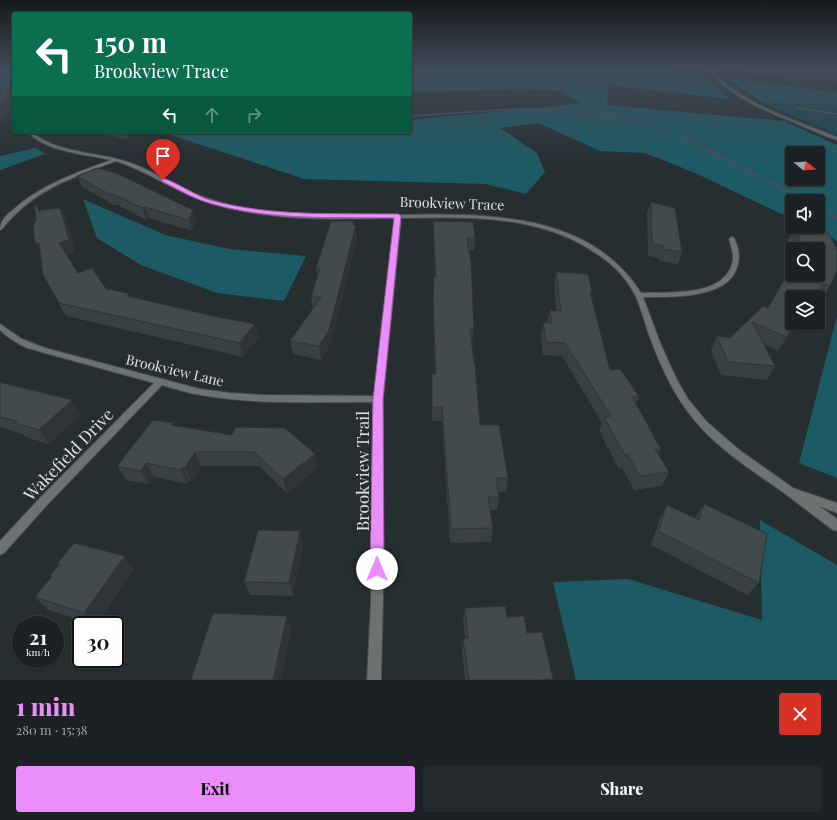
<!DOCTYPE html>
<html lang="en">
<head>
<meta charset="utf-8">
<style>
	:root { --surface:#1c2224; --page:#252a2c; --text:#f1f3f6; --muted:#a0a4a6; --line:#3a3f41; --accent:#eb8dfb }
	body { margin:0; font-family:"Playfair Display",serif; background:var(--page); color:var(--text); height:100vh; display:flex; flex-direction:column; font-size:15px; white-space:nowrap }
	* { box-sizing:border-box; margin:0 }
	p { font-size:13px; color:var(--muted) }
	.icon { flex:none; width:22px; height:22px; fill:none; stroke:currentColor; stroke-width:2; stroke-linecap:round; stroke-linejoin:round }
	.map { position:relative; height:680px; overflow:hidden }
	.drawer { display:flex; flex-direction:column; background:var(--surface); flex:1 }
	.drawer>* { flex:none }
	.top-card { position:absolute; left:12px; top:12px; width:400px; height:122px; border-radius:4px; box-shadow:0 1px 3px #0004,0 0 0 1px var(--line); background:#0b6e4f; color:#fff; overflow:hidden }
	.needle { width:26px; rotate:107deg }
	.tools { position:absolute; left:785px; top:146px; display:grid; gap:8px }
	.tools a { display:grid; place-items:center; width:40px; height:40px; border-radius:4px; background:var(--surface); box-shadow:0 1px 3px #0004,0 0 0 1px var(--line); font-size:20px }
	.speed { position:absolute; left:12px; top:616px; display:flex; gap:8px; font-size:20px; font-weight:700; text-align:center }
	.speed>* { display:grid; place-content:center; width:52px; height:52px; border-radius:50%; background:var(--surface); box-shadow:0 1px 3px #0004,0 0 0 1px var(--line); line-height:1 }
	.speed small { font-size:10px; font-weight:400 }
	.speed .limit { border:2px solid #111; border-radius:6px; background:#fff; color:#111 }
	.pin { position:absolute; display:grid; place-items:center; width:34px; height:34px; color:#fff; margin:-41px -17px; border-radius:50% 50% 50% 0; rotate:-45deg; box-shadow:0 0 4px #0007 }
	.pin .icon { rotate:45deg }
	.me { position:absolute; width:44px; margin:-22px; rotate:0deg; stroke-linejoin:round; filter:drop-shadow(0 0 3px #0008) }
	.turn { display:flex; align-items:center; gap:14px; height:84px; padding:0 16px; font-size:18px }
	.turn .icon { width:52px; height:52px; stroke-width:2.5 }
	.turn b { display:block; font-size:28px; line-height:34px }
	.lanes { display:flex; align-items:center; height:38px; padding:0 16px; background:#0003; justify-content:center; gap:20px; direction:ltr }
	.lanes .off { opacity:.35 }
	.round { display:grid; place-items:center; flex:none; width:42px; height:42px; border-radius:4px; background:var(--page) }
	.headline { display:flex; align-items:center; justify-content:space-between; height:68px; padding:0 16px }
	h1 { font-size:24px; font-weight:800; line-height:30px; color:var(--accent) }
	.cta { display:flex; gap:8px; margin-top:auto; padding:8px 16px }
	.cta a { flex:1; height:46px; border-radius:4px; background:var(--accent); color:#111; font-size:16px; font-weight:800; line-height:46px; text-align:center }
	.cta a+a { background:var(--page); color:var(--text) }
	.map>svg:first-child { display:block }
</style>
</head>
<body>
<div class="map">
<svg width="837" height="680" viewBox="0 0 837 680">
	<rect width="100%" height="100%" fill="#262e30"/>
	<polygon fill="#1c4950" points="731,81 837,94 837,135 762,102"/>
	<g fill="#1c5b65" fill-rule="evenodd">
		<polygon points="0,69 14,69 14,87 0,92"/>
		<path d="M410 69H650L680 74 704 76 730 99 609 85 607 105 784 121 837 145V241L808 227H818V201H792V219L695 173 645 153 600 151 538 123 500 128 537 153 545 172 526 194 485 184 304 179 162 132H410V120L556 106 580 103 558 90 520 89 410 92ZM792 153H818V179H792Z"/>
		<polygon points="731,79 837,92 837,105 762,102 731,81"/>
		<polygon points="36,148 45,154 0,170 0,156"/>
		<polygon points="83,199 165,235 229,249 306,256 284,301 217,293 141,265 97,238"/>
		<polygon points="837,316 837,478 799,463"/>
		<polygon points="760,520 837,565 837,680 576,680 553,582 628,579 762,620"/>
	</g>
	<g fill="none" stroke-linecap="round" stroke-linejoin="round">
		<g fill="#424f63" fill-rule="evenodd">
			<path d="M533 108 564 109 594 111 624 117 655 125 695 142 809 201H803L673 134C588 100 498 111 410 117V115L502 109Z"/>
			<polygon points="818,206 837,216 837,220 818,209"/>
		</g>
		<g stroke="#434a4c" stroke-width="2">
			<g id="minor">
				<path d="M709 69H711C741 104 795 120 837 137V140C824 136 812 130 800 125 771 113 725 96 709 69Z"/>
				<path d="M28 132H32C55 153 99 152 128 162 151 170 171 183 193 193 212 201 232 206 252 209 296 216 341 215 386 215 474 214 587 207 641 293 668 292 723 297 732 264 735 256 731 246 729 239L732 237 734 238C739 248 741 259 736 270 725 299 669 297 643 297L661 345 677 380 688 399 706 421 738 449 793 488 837 503V513L819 506 837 519V531L833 530C815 517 798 503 780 490 747 467 712 445 688 412 670 388 658 360 648 332 644 320 641 308 636 297 627 278 612 263 594 252 537 214 466 217 401 218L383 399V600L381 680H367L371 600 373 402C316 402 257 405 201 395 188 393 175 389 162 385L47 505 4 553 0 555V541L39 499 154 383 27 348C17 343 8 338 0 330V324L22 339 45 348 200 389 231 393 264 395 374 396 395 218C333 219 267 222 207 202 175 192 148 171 116 161 71 178 33 190 2 229L0 230C0 221 6 215 13 210 40 185 76 173 111 160 85 154 46 152 28 132Z"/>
			</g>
		</g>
		<polyline stroke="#767d7e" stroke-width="1" stroke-dasharray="1.5 1" stroke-linecap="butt" points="797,108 837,114"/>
		<use href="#minor" fill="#6d7171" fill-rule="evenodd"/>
	</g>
	<g fill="#394043">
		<polygon points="747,69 837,69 837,81 752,75"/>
		<polygon points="92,132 126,132 129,140"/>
		<polygon points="77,176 193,210 196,222 192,231 149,218 146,220 118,205 114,205 82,187"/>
		<polygon points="651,202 682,252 678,264 659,261 659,258 648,256 647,213"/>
		<polygon points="60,208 66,219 75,252 67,255 78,273 107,290 131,297 218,317 255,324 259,337 243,357 66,316 43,275 40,252 35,243 40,212"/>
		<polygon points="433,221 475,238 474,250 469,250 474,329 472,342 480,425 508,478 506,492 498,492 499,497 497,510 490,510 493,528 491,542 450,543 442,421 432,421 432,374 435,374 433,313 434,277 435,277 433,233"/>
		<polygon points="355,225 357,237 331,343 321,360 293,354 290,341 313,309 311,297 317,276 316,268"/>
		<polygon points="794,228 828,232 837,250 837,271 830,286 822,299 818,298 818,297 792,297 792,323 801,323 778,351 764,344 775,366 767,380 721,375 711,350 717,336 730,338 763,306 768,308 792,266 792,275 818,275 818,249 792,249 788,240"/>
		<polygon points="556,272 592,292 591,295 610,370 639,396 636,404 661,449 658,454 669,472 662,486 634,490 622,468 619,469 599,431 602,423 562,356 543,355 541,336 543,323 547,323 550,310 556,310 554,284"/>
		<polygon points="0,382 81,414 49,444 25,437 23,434 0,427"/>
		<polygon points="174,425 315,454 318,468 287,493 259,466 201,466 191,481 189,481 188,484 154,477 149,484 126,480 117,466"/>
		<polygon points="704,504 759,583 747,595 651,545 660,518 667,505 695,518"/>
		<polygon points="303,544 293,596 250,595 244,582"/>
		<polygon points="57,564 134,569 96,625 48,610 35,597 52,577 50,575 59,565"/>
		<polygon points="465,608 507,617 527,633 553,679 553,680 465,680 462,650 463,639 465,639 463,620"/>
	</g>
	<g fill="#2e3437">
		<polygon points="12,81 14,85 14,94 0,126 0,108"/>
		<polygon points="145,207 149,218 146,220 142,208"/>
		<polygon points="60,208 66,219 75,252 65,255 59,243"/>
		<polygon points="193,210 196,222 192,231 189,220"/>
		<polygon points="354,221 355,230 356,225 357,237 354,251 331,343 321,360 319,346"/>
		<polygon points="35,243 39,243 42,256"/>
		<polygon points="798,323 801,323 778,351 786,337"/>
		<polygon points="255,324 259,337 243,357 239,343"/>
		<polygon points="72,400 81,414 49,444 39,430"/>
		<polygon points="195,452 201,466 191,481 185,468"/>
		<polygon points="315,454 318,468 287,493 283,479"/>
		<polygon points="146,463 154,477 149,484 141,471"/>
		<polygon points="183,467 189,481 188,484 181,470"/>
		<polygon points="300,531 303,544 293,596 289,583"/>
		<polygon points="125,556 134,569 96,625 84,613"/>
		<polygon points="287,616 292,628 281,680 273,680"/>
	</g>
	<g fill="#424a4e" stroke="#2e3437">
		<polygon points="772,69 837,69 837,73"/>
		<polygon points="12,81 0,108 0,86"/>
		<polygon points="97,168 116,173 193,210 189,220 145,207 142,208 114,194 109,194 77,176"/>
		<polygon points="34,202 40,212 40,210 60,208 69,240 59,243 78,273 92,268 107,290 109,289 130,294 127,296 218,317 255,324 239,343 59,303 43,275 39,243 35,243 33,227 36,220"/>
		<polygon points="651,202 675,208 682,252 663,249 663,246 652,244"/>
		<polygon points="331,221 354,221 353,225 356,225 329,330 319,346 290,341 321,297 311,297 320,268 316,268"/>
		<polygon points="433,221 473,222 475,238 467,238 471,261 474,329 470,329 474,363 475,363 480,425 499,425 508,478 496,478 499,497 488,497 493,528 451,529 442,407 432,407 432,374 436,374 433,300 434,277 436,277"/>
		<polygon points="794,228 828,232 837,250 837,271 830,286 823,284 816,297 792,297 792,323 798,323 786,337 752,322 775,366 728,362 717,336 730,338 763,306 768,308 792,266 792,275 818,275 818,249 802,249 803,247"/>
		<polygon points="556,272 588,274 592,292 590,292 610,370 620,369 639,396 632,397 654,436 653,436 661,449 655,449 669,472 640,476 628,455 625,455 604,417 611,416 565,343 546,342 543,323 552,323 550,310 561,311"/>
		<polygon points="0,382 7,384 72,400 39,430 15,423 17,421 0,417"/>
		<polygon points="153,420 173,423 171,425 232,435 235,427 285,428 315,454 283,479 254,452 195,452 185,468 183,467 181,470 146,463 141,471 117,466"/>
		<polygon points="704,504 767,534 759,583 658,531 667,505 699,520"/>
		<polygon points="258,530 300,531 289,583 244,582"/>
		<polygon points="74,543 125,556 84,613 35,597 52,576 50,575 60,564 57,564"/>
		<polygon points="505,606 507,617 524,616 527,633 542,632 553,679 537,680 469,680 463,639 468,638 465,608"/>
		<polygon points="213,613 287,616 273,680 191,680"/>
	</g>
	<linearGradient id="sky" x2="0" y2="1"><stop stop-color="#15191a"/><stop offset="0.42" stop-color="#414c59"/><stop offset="1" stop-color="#414c59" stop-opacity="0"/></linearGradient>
	<rect width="837" height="164" fill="url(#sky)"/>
	<path fill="#eb8dfb" stroke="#995ca3" d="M163 178C180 184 194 195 210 200 271 217 336 213 398 214L401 216 383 399 384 569 382 574 377 576 372 574 370 569 373 399 394 218C332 217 266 221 206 202 190 197 176 188 161 181V179Z"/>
	<g text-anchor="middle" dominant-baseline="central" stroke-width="3.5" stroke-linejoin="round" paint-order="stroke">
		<g font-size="14" fill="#dbe0e1" stroke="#262e30">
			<text transform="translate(452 203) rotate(2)">Brookview Trace</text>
			<text transform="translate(175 370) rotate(13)">Brookview Lane</text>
		</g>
		<g font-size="17" fill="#dbe0e1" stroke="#262e30">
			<text transform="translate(68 454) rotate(-46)">Wakefield Drive</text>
			<text transform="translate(362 471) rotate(-90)">Brookview Trail</text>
		</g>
	</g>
</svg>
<div class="tools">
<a><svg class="needle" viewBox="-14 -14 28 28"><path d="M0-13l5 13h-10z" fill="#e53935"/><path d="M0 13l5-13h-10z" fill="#a0a4a6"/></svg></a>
<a><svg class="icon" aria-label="sound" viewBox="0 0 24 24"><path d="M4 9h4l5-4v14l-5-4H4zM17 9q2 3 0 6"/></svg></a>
<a><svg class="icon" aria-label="search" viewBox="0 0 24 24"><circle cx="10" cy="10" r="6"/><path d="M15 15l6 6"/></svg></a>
<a><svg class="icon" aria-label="layers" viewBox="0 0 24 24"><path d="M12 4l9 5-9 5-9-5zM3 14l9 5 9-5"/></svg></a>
</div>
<div class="speed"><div>21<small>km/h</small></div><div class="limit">30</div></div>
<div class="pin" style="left:163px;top:180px;background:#d93025"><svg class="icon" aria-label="arrive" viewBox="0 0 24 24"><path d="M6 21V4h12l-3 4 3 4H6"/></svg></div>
<svg class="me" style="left:377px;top:569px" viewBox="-20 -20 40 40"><circle r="19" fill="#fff"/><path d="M0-13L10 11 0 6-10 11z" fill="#eb8dfb"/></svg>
<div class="top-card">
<div class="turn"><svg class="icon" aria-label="left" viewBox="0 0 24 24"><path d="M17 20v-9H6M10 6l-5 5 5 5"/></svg><div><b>150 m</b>Brookview Trace</div></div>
<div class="lanes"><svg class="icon" aria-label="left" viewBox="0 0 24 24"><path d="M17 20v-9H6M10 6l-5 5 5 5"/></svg><svg class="icon off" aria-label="ahead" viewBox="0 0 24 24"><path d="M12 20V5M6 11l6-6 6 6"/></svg><svg class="icon off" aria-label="right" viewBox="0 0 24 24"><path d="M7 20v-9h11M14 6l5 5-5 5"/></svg></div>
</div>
</div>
<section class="drawer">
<div class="headline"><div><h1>1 min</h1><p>280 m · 15:38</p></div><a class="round" style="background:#d93025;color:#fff"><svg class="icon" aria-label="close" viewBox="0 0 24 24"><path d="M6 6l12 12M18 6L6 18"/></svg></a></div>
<div class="cta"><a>Exit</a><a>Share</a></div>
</section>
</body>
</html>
